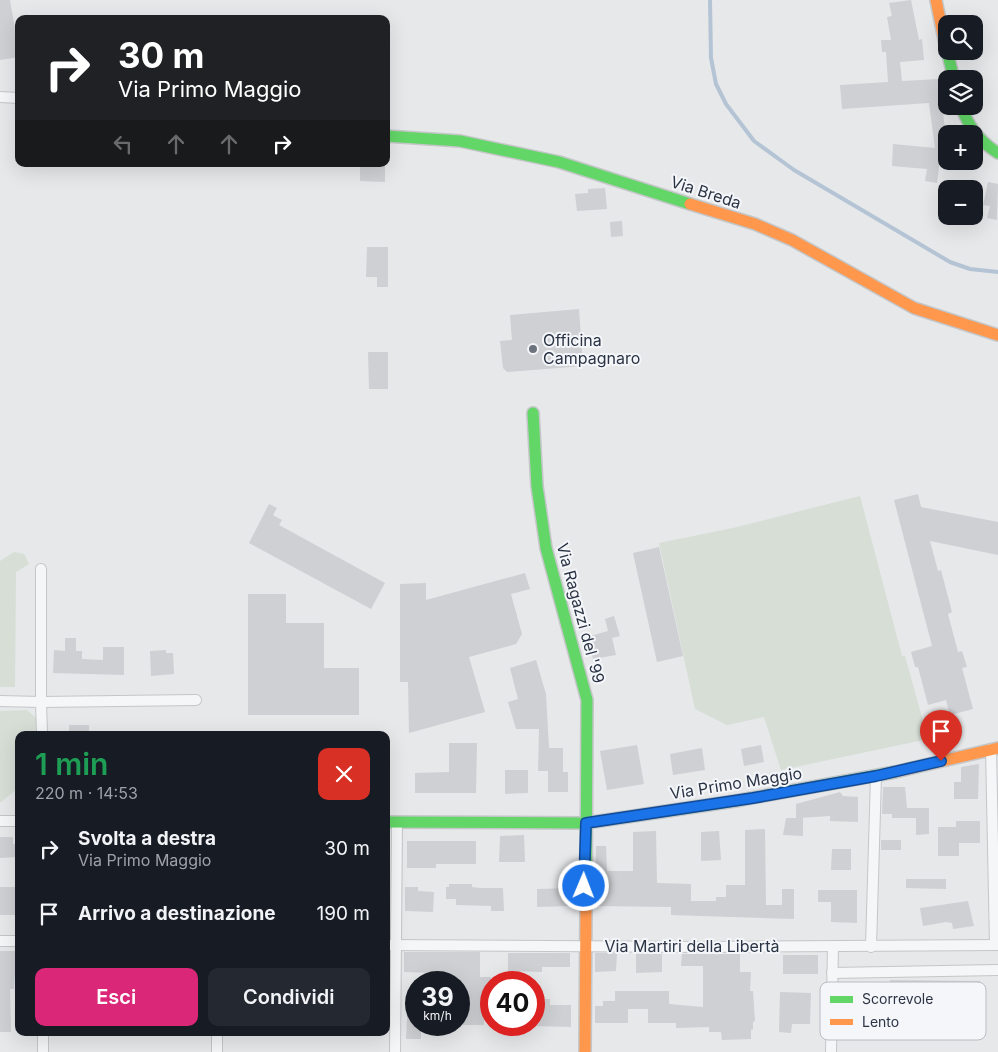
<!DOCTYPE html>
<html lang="it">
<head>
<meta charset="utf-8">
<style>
	:root { --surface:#171b24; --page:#242831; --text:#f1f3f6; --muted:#9ea1a6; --accent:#db2777 }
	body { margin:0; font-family:Inter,sans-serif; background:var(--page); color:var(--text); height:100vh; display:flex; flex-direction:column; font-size:19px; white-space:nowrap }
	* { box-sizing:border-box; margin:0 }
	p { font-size:16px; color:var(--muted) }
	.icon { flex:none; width:28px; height:28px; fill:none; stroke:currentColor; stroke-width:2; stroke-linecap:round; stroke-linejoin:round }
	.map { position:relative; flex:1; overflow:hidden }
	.drawer { position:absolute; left:15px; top:731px; width:375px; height:305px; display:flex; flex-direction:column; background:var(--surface); border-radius:10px; box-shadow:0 5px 20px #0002 }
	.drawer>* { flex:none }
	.banner { position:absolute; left:15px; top:15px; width:375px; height:152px; border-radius:10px; box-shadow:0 5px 20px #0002; background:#202124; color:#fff; overflow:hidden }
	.buttons { position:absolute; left:938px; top:15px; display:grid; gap:10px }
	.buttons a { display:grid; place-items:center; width:45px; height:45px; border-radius:10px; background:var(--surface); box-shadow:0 5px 20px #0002; font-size:25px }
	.speed { position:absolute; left:405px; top:971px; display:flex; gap:10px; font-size:25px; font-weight:700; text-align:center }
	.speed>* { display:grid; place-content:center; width:65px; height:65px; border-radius:50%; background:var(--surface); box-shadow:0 5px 20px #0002; line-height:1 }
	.speed small { font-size:12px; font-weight:400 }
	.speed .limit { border:8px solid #d22; background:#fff; color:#111 }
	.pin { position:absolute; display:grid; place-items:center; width:42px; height:42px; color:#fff; margin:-51px -21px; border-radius:50% 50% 50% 0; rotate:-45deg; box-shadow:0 0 5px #0007 }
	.pin .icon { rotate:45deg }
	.me { position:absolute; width:55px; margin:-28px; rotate:1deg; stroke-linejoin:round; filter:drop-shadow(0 0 4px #0008) }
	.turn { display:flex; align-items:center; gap:18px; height:105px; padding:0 20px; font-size:22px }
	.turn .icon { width:65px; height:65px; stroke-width:2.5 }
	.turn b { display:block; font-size:35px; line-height:42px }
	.lanes { display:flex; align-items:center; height:48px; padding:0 20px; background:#0003; justify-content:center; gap:25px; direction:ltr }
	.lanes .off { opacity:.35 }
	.round { display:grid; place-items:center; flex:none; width:52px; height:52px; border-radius:10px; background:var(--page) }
	.headline { display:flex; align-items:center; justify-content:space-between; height:85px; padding:0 20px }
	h1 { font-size:30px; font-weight:600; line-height:38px; color:#1e9e55 }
	.cta { display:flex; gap:10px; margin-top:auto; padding:10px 20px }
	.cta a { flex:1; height:58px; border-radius:10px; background:var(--accent); color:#fff; font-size:20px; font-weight:600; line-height:58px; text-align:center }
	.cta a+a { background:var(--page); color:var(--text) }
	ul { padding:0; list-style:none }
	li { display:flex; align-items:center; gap:15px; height:65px; padding:0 20px }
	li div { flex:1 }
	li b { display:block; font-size:19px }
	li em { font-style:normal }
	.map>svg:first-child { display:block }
</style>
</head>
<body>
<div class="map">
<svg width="998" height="1052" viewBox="0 0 998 1052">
	<rect width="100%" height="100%" fill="#e6e8ea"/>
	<g fill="#d6ded6">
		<polygon points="860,496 902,656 905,656 928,739 781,770 764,717 727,725 695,709 659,543 733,528"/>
		<polygon points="14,552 24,554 29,564 16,572 15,687 0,687 0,561"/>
		<polygon points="27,710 36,718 36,735 19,735 19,787 0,803 0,711"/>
	</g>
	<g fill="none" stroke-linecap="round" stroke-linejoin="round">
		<polyline stroke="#b4c4d5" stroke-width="4" points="710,0 711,58 716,84 726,104 754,141 794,170 950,262 970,269 998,272"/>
	</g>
	<g fill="#ced0d3">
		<polygon points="0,0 10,0 19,52 19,57 0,60"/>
		<polygon points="911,0 919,40 922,39 924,60 900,62 902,81 939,79 946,138 946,160 940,160 937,183 925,181 927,169 892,166 893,144 935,148 929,103 842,109 840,85 888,82 886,52 882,52 881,40 891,40 887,17 892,16 889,3"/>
		<polygon points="360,164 385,164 385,182 360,181"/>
		<polygon points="988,182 998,184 997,220 987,218 990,206 983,205"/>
		<polygon points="605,188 607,209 577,211 575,194 588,193 588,189"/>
		<polygon points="622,221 623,236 611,237 610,222"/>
		<polygon points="367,247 388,247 388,287 377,287 377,277 366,277"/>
		<polygon points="579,309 583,366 507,372 503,368 500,341 512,340 510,315"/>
		<polygon points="368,352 388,352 388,389 369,389"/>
		<polygon points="918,494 921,507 998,522 998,555 930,541 938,571 941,570 952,612 948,614 958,652 962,651 967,667 962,668 973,709 950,715 946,700 928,705 918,667 915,667 911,652 932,646 894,500"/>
		<polygon points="269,504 277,508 273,515 282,520 279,525 385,583 371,609 249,543"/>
		<polygon points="659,547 683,656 657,662 633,553"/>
		<polygon points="525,573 530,589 511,594 522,634 516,644 469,657 485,712 409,733 408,682 400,682 400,584 426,583 426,600"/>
		<polygon points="248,594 286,594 286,623 324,623 324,668 359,668 359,715 248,715"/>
		<polygon points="614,616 620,636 612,638 616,655 593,659 587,637 608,631 605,619"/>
		<polygon points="65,638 76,638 76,651 82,651 82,659 103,660 103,647 124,647 124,675 53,673 54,650 65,651"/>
		<polygon points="166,650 166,653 173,653 174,674 151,676 150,651"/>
		<polygon points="536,660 546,694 549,748 563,748 563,772 568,772 568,792 548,792 548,771 538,771 539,729 516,729 508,702 518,699 510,668"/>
		<rect x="69" y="725" width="20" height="10"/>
		<polygon points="449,743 477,743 476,793 415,793 415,773 449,772"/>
		<polygon points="637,745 644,784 607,790 600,751"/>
		<polygon points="761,745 764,762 744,766 741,749"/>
		<polygon points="702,748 705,770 673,775 670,754"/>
		<polygon points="979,764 978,799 954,799 954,782 961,782 961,767"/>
		<polygon points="505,770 528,770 528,793 505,794"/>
		<polygon points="883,787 905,787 907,808 929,808 929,834 916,835 916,818 892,818 892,814 882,814"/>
		<polygon points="840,792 843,796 858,797 858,822 830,821 830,816 799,818 803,818 803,836 783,835 786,818 796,818 796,804"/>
		<polygon points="956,821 980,821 980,843 959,843 959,856 938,856 938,827 956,827"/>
		<polygon points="765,829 766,905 782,905 782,889 794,889 794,919 671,915 671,907 595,906 596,846 606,846 607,871 633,871 633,832 656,831 657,883 691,884 691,901 716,901 716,897 726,897 726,885 745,885 745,830"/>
		<polygon points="719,831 721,860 701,861 701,832"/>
		<polygon points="524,835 525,862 499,862 500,836"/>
		<polygon points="0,837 13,837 13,844 16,844 16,857 0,858"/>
		<rect x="881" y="840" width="20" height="10"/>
		<polygon points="407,841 476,841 476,864 436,864 436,868 407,868"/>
		<polygon points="832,849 851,849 851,870 831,870"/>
		<polygon points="906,879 946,879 946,889 906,888"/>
		<polygon points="449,884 472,884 472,887 480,888 503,888 504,911 491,911 491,906 456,905 456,899 446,899 446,887 449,887"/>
		<rect x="0" y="887" width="16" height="28"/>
		<polygon points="405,887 418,887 418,891 434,892 433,912 405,911"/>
		<polygon points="569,888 569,906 537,907 537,889"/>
		<polygon points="818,890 857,890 857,923 831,922 831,902 818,902"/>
		<polygon points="968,901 974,926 953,929 952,923 946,922 923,926 920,908"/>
		<polygon points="0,951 19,951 18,973 15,973 14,989 10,989 11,1032 0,1032"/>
		<polygon points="404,952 480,952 480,977 491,977 491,998 484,998 484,1025 459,1025 458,978 434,979 434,973 404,972"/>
		<polygon points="508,953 570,953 570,967 542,967 542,972 508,971"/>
		<polygon points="595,953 617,953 616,971 595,972"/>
		<polygon points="636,953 662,954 662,972 636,973"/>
		<polygon points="682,954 740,954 740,972 751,972 750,991 753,991 755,1021 753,1022 753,1029 751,1030 751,1039 722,1040 721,1032 709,1032 709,1027 676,1028 676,1023 648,1023 648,1009 628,1009 628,1023 595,1023 595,1006 603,1006 603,1001 615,1001 615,991 669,991 669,1004 703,1007 703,966 681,966"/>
		<rect x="783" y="955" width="35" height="19"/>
		<polygon points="890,980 980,981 980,1031 949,1030 950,1011 920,1011 920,1030 890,1030"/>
		<polygon points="780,992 811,993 810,1024 792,1024 791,1033 779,1032"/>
		<polygon points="534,999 550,999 550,1005 571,1005 571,1027 534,1026"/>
		<polygon points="408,1000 416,1000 416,1025 421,1025 421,1039 406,1039"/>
	</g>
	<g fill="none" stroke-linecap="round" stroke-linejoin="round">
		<g stroke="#c4c6c8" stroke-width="12">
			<g id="street">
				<polyline points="0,97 19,98"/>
				<polyline points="41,569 41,702 196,700"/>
				<polyline points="0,701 41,702 42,735"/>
				<polyline points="991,749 995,945"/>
				<polyline points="0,821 19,821"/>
				<polyline points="0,941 19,941"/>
				<polyline points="386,945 703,947 998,945"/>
				<polyline points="871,947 876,776"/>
				<polyline points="832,973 998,970"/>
				<polyline points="43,1032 43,1052"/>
				<polyline points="217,1052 217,1032"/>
				<polyline points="395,1052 397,822"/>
				<polyline points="831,1052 833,947"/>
			</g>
		</g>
		<g stroke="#c4c6c8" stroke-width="14">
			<g id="fast">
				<polyline points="947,51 954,79"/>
				<path d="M961 106C968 126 980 142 998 153"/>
				<polyline points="386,136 460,141 559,162 690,204"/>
				<polyline points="533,413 537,486 546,548 587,700 586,905"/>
				<polyline points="386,822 586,823 735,801 895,772"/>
			</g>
		</g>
		<g stroke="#c4c6c8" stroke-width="14">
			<g id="slow">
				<polyline points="936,0 946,49"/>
				<polyline points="690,204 755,224 792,240 914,308 998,335"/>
				<polyline points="895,772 998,748"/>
				<polyline points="585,1052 586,905"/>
			</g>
		</g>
		<use href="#street" stroke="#f5f6f7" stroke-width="10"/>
		<use href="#fast" stroke="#63d668" stroke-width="11"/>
		<use href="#slow" stroke="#ff974d" stroke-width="11"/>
	</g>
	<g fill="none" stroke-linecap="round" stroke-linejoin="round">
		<g stroke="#114b97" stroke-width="12">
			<polyline id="route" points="584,886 586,823 753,798 876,776 941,761"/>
		</g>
		<use href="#route" stroke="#1a73e8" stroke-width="9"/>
	</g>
	<circle fill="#6c737f" stroke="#f4f6f9" stroke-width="2" cx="533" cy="349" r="5"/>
	<g text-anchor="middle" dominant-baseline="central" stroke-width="4" stroke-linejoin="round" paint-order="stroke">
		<g font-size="16" fill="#2b3445" stroke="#f4f6f9">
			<text transform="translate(706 192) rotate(18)">Via Breda</text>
			<text transform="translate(581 613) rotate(75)">Via Ragazzi del '99</text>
			<text transform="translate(736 783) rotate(-9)">Via Primo Maggio</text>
			<text x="692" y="946">Via Martiri della Libertà</text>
		</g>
		<g font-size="16" fill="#2b3445" stroke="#f4f6f9" text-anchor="start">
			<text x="543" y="340">Officina<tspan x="543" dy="18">Campagnaro</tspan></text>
		</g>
	</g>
	<rect x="820" y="982" width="166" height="58" rx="8" fill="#f4f6f9" stroke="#b8bcc3" stroke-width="1"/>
	<rect x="830" y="996" width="23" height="7" fill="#63d668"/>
	<rect x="830" y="1019" width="23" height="6" fill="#ff974d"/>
	<g font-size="14" fill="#2b3445">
		<text x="862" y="1004">Scorrevole</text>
		<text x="862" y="1027">Lento</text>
	</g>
</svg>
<div class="buttons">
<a><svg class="icon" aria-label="search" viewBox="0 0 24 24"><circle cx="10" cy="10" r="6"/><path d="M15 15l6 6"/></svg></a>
<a><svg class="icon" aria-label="layers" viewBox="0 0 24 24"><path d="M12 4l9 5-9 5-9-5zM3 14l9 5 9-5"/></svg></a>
<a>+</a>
<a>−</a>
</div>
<div class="speed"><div>39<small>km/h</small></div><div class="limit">40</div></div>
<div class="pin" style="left:941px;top:761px;background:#d93025"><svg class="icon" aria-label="arrive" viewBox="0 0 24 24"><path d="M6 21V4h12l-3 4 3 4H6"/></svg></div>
<svg class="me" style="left:584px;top:886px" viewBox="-20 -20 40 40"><circle r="17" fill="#1a73e8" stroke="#fff" stroke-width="3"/><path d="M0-11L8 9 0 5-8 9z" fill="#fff"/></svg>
<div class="banner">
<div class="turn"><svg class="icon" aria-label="right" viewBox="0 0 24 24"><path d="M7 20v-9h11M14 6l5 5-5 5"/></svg><div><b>30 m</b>Via Primo Maggio</div></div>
<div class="lanes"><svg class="icon off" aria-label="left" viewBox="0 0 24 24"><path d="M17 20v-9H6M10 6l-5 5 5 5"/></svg><svg class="icon off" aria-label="ahead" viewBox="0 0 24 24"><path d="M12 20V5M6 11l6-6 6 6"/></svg><svg class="icon off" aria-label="ahead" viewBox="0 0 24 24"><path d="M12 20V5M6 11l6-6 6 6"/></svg><svg class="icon" aria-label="right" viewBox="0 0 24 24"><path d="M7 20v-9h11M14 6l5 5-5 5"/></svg></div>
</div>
<section class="drawer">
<div class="headline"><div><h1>1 min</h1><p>220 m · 14:53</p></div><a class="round" style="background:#d93025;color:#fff"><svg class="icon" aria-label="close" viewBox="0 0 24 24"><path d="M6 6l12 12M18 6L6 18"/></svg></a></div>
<ul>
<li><svg class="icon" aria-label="right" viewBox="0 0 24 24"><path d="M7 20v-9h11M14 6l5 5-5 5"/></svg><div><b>Svolta a destra</b><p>Via Primo Maggio</p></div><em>30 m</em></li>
<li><svg class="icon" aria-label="arrive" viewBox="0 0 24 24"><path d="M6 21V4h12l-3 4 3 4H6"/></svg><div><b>Arrivo a destinazione</b></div><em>190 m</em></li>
</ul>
<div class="cta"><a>Esci</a><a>Condividi</a></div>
</section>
</div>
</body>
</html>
